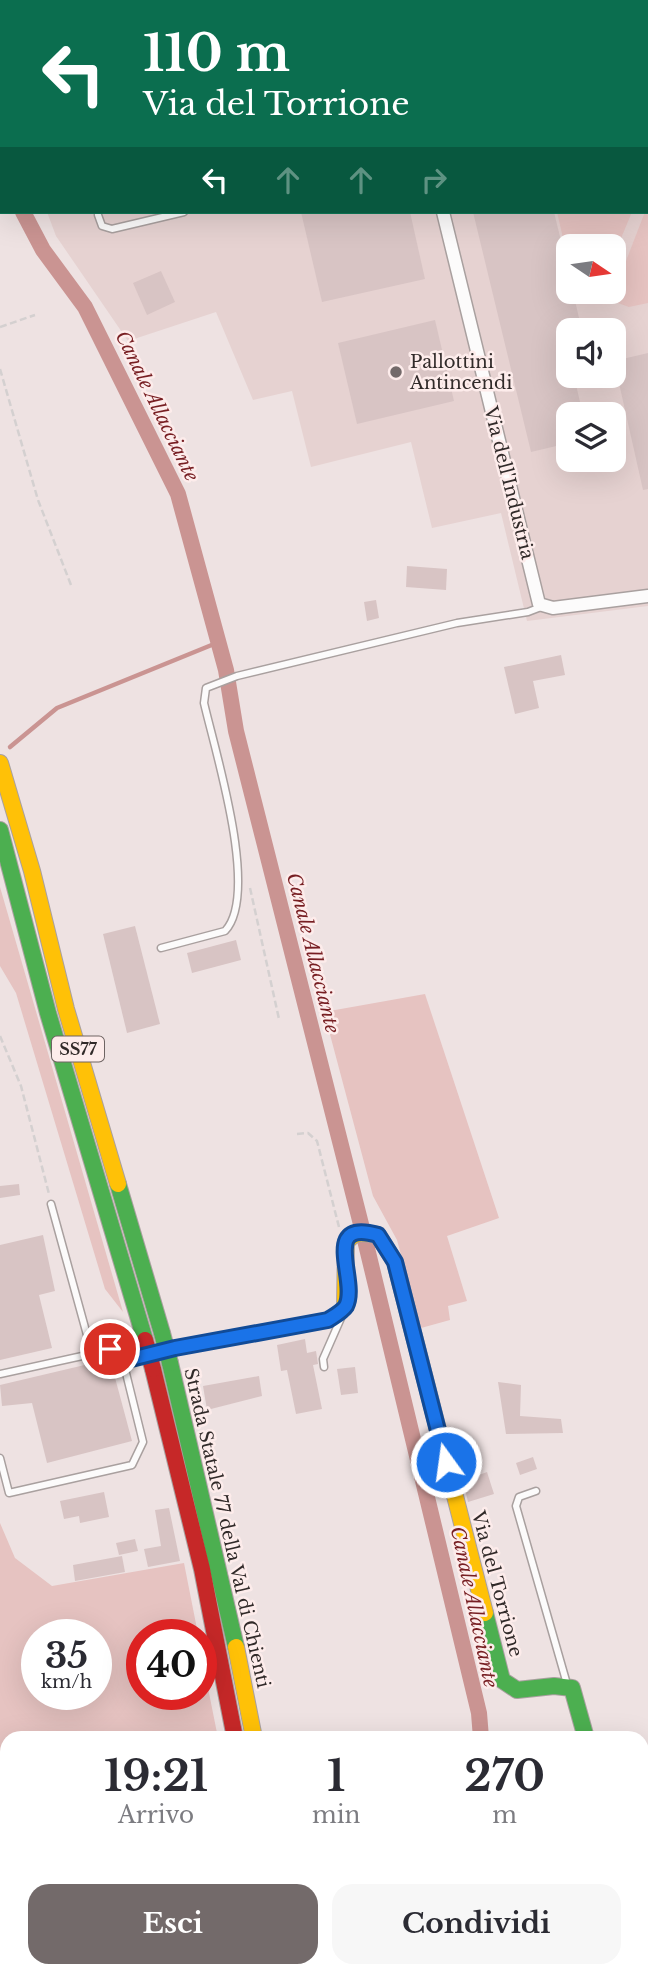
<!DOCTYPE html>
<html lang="it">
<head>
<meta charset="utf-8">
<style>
	:root { --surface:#fff; --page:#f7f7f7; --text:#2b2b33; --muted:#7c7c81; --accent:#736a6a }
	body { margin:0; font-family:"Libre Baskerville",serif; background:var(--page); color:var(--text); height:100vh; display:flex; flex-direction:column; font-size:26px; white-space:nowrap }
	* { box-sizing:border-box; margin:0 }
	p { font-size:23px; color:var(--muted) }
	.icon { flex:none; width:38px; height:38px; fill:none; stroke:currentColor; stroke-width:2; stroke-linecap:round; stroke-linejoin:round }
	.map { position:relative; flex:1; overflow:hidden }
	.panel { position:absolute; left:0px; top:1731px; width:649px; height:247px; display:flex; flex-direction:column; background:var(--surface); border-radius:21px 21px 0 0; box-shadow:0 7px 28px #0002 }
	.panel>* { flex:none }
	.hud { position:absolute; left:0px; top:0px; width:649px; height:214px; box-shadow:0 7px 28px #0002; background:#0b6e4f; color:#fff; overflow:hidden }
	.needle { width:46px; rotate:103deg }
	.controls { position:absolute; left:556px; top:234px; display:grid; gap:14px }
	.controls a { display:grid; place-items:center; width:70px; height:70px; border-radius:14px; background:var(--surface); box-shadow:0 7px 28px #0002; font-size:35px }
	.speed { position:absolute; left:21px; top:1619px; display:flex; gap:14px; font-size:35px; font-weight:700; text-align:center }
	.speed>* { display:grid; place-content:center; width:91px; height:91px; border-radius:50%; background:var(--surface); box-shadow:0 7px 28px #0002; line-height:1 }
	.speed small { font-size:18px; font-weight:400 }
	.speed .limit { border:10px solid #d22; background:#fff; color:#111 }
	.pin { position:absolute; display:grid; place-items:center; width:60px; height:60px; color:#fff; margin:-30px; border:4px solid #fff; border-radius:50%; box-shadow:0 2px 7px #0007 }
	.me { position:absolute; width:77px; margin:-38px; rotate:346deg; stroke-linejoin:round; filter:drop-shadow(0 0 5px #0008) }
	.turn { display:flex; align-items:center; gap:24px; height:147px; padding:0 28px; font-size:32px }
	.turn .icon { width:91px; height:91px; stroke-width:2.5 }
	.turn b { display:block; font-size:49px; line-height:60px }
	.lanes { display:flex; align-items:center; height:66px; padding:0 28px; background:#0003; justify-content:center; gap:35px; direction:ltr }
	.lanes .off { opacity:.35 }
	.eta { display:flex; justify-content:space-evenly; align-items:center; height:119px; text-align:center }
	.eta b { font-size:42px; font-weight:700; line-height:49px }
	.primary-button { display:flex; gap:14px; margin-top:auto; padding:14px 28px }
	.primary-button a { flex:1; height:80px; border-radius:21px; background:var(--accent); color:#fff; font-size:28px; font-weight:700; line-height:80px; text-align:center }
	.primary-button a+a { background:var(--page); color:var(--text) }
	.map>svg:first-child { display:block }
</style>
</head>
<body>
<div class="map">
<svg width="648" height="1976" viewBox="0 0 648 1976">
	<rect width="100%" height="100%" fill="#eee2e2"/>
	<path fill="#e6d2d1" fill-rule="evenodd" d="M16 0H648V606L527 621 501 513 432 528 411 442 311 467 292 391 253 400 216 312 128 341 56 236 47 212H648V2ZM569 247H614V292H569ZM569 331H614V376H569ZM569 415H614V460H569Z"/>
	<g fill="#e6c3c1" fill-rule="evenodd">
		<polygon points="648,204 648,303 629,307 618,303 614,292"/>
		<polygon points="557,212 632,212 614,255 614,247 569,247 569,264"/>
		<polygon points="0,887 123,1312 105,1289 16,993 0,966"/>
		<polygon points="425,994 499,1218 447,1236 467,1301 448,1306 450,1320 421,1328 397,1240 373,1196 324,1012"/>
		<path d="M0 1523 15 1558 52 1586 184 1563 198 1634H142V1694H201V1653L218 1738H7V1970H250L251 1976H0ZM96 1634V1694H37V1634Z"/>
	</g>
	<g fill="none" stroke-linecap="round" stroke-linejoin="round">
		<polyline stroke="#ca9492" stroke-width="4.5" points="10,747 57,708 219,642"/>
		<g stroke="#ca9492" stroke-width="16">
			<polyline points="2,0 2,2"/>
			<polyline points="23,212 43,250 85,307 178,494 226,670 236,731 365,1240 479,1713 481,1738"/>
			<polyline points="525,1970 527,1976"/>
		</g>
	</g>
	<g fill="#d8c4c4">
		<polygon points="301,212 410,212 425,279 322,302"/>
		<polygon points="473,212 554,212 569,274 569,292 573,292 582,331 569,331 569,376 574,376 583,415 569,415 569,443 531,452"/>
		<polygon points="161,271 175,302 147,315 133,283"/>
		<polygon points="435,320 454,401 357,424 338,343"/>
		<polygon points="648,353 648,489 643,490 614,361"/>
		<polygon points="407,566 447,569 446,590 406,587"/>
		<polygon points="376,600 379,618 367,621 364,602"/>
		<polygon points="561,655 565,675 533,681 539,708 515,714 504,667"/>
		<polygon points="135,926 160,1024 127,1033 103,934"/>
		<polygon points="236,940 241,960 192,973 187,953"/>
		<polygon points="19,1184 20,1195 0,1198 0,1186"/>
		<polygon points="43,1235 55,1291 39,1295 52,1348 0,1360 0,1245"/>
		<polygon points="305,1339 307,1353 316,1351 318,1364 313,1365 322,1409 296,1414 287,1370 281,1371 277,1345"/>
		<polygon points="110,1359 132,1441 47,1463 32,1403 2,1406 0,1385"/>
		<polygon points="355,1367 358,1393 341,1395 337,1369"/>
		<polygon points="259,1376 262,1396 207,1410 203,1386"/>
		<polygon points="498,1382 521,1385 520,1416 561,1419 563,1433 506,1434"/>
		<polygon points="477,1443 479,1454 457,1458 455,1446"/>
		<polygon points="533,1457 537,1469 520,1475 516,1463"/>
		<polygon points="487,1472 494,1494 468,1502 463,1481"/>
		<polygon points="104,1492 109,1517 80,1523 79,1516 64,1519 60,1501"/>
		<polygon points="169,1508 180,1561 148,1567 144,1549 161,1546 155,1510"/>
		<polygon points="135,1539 138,1551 119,1555 116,1543"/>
		<polygon points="122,1556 125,1572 75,1581 73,1565"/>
	</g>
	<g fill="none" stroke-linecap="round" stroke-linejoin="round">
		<g stroke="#a9a09f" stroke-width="9">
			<g id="lane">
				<polyline points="98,215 102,226 112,229 184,212"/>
				<path d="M161 948 225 931C260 894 215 751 204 703L206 688 237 676 457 623 528 612 541 607"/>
				<polyline points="51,1204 92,1353"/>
				<polyline points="169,1349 328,1320 344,1308"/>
				<polyline points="123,1361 145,1355"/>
				<polyline points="324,1367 323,1359 345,1309"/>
				<polyline points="0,1374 114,1349 123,1361 143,1442 132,1465 9,1493 0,1458"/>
				<polyline points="536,1491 519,1497 516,1506 567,1684"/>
			</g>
		</g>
		<g stroke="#a9a09f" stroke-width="15">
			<g id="street">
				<polyline points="648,107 648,106"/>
				<polyline points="443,212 539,604 553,608 648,596"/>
				<polyline points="642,1785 648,1784"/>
			</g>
		</g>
		<g stroke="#a9a09f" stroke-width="18">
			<g id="fast">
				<polyline points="0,830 48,1013 145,1340"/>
				<polyline points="118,1184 162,1333"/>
				<polyline points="170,1363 236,1647"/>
				<polyline points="485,1613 502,1680 517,1690 554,1686 572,1688 586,1738"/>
				<polyline points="271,1970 272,1976"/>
			</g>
		</g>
		<g stroke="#a9a09f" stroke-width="18">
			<g id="slow">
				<polyline points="0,763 32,871 66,1009 118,1184"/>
				<path d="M345 1307 346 1243C354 1230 364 1233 378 1235L395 1262 485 1613"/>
				<polyline points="236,1647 254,1738"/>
				<polyline points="290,1970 290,1976"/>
			</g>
		</g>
		<g stroke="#a9a09f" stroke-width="18">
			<polyline id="jam" points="153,1369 202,1569 235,1738"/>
		</g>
		<g stroke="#d4d0d0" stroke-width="2.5" stroke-dasharray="7 3.5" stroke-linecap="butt">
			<polyline points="0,327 35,315"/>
			<polyline points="0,369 38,500 71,585"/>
			<polyline points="250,888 279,1019"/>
			<polyline points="0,1036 21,1086 49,1194"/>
			<polyline points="297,1134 308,1133 317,1141 339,1227"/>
			<polyline points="546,1970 547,1976"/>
		</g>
		<use href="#lane" stroke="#fcfbfb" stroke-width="6"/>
		<use href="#street" stroke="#fcfbfb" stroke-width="12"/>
		<use href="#fast" stroke="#4caf50" stroke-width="16"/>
		<use href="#slow" stroke="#ffc107" stroke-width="16"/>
		<use href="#jam" stroke="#c62828" stroke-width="16"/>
		<g stroke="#a9a09f" stroke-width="18" stroke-linecap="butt">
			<polyline id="fast-bridge" points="162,1333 170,1363"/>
		</g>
		<g stroke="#a9a09f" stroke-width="18" stroke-linecap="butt">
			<polyline id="jam-bridge" points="145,1340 153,1369"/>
		</g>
		<use href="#fast-bridge" stroke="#4caf50" stroke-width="16"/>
		<use href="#jam-bridge" stroke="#c62828" stroke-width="16"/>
	</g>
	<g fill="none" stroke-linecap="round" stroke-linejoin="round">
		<g stroke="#114b97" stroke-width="18">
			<path id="route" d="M110 1349 123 1361 175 1348 328 1320C334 1316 342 1312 346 1306 359 1281 319 1218 378 1235L395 1262 446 1462"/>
		</g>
		<use href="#route" stroke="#1a73e8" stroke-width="12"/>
	</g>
	<circle fill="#736a6a" stroke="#fdeceb" stroke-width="2.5" cx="396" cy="372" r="7"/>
	<g text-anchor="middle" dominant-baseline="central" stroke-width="5" stroke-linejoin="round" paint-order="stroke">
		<rect fill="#fdeceb" stroke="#6e6463" stroke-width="2" x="52" y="1036.5" width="52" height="25" rx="5"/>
		<g font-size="16" font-weight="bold" fill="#312a29">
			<text x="78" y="1049">SS77</text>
		</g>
		<g font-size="18" fill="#312a29" stroke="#fdeceb" text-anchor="start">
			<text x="410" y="362">Pallottini<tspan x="410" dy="21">Antincendi</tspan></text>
		</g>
		<g font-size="18" fill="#312a29" stroke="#fdeceb">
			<text transform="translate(509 483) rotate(76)">Via dell'Industria</text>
			<text transform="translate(227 1528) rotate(77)">Strada Statale 77 della Val di Chienti</text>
			<text transform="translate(497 1584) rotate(75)">Via del Torrione</text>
		</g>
		<g font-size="19" font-style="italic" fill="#771e22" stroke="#fdeceb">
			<text transform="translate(157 406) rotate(64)">Canale Allacciante</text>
			<text transform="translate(313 953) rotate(76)">Canale Allacciante</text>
			<text transform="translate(474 1607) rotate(78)">Canale Allacciante</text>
		</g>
	</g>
</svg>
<div class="controls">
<a><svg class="needle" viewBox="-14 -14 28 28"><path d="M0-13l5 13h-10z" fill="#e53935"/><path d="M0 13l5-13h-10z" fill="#7c7c81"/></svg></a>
<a><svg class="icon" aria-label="sound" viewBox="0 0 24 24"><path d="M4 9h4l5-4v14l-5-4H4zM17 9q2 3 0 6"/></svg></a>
<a><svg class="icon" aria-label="layers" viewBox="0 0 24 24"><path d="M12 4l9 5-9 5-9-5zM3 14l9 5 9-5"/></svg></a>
</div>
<div class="speed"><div>35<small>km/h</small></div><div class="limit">40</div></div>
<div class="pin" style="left:110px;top:1349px;background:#d93025"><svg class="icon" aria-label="arrive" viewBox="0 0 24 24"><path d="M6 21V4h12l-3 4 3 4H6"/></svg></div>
<svg class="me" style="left:446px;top:1462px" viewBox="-20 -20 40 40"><circle r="17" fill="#1a73e8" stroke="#fff" stroke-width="3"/><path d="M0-11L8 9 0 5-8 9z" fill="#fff"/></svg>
<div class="hud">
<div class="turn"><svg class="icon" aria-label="left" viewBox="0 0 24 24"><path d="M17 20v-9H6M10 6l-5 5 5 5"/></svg><div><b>110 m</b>Via del Torrione</div></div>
<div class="lanes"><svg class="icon" aria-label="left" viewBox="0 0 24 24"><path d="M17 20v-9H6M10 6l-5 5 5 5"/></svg><svg class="icon off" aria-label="ahead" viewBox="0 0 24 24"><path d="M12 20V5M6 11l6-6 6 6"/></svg><svg class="icon off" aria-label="ahead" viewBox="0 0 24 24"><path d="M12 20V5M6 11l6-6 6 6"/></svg><svg class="icon off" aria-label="right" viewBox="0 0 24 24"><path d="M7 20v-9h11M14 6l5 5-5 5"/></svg></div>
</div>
<section class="panel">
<div class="eta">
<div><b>19:21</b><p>Arrivo</p></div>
<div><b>1</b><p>min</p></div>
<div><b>270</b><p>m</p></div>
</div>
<div class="primary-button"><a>Esci</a><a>Condividi</a></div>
</section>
</div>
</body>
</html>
